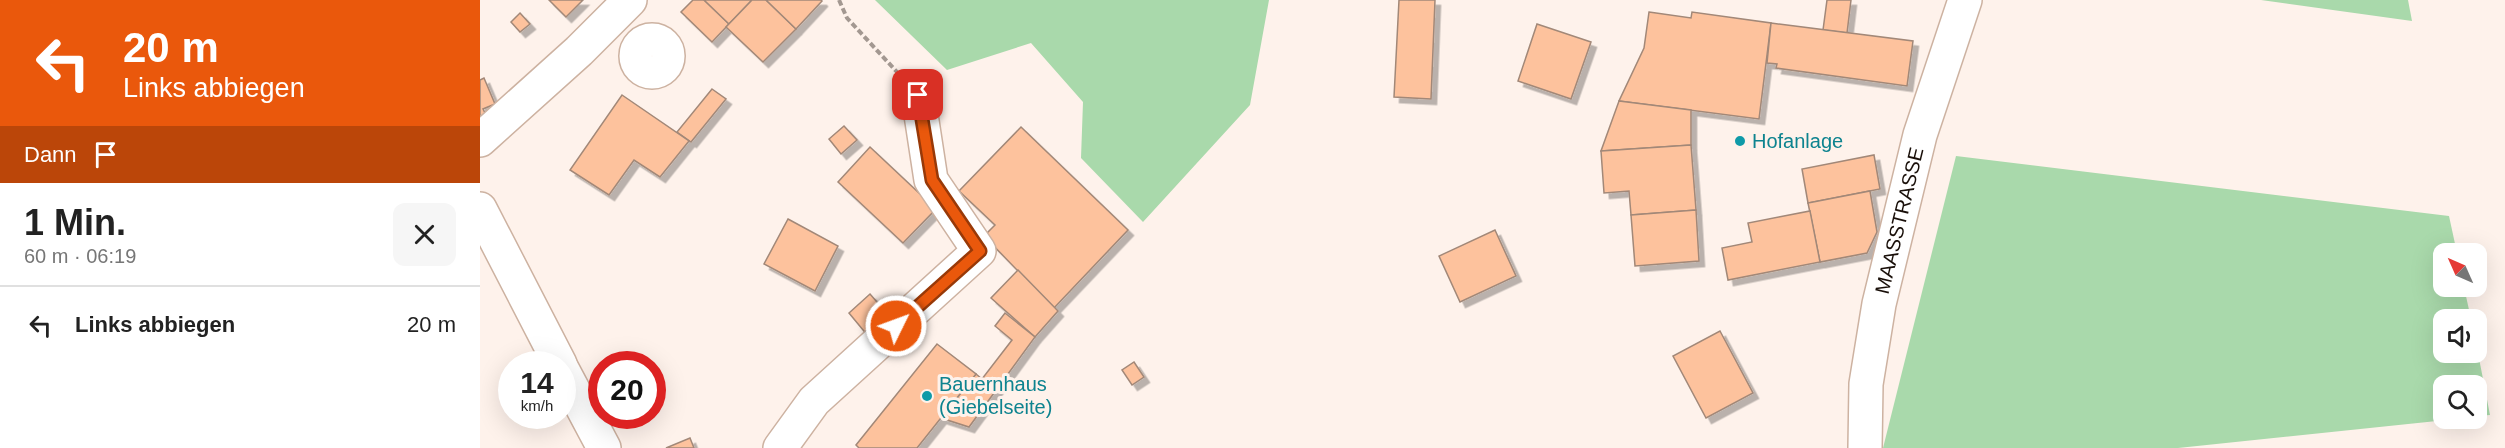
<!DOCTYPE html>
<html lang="de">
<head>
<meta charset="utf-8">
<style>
	:root { --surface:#fff; --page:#f6f6f6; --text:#222; --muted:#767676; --line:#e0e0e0 }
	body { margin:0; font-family:Helvetica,sans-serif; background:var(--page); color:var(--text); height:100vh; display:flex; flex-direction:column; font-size:22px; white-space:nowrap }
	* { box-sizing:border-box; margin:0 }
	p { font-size:20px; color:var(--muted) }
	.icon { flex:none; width:33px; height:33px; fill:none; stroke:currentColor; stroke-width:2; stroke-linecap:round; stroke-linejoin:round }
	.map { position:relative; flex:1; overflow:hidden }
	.drawer { display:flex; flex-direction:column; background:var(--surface); width:480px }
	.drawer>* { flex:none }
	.guide { background:#ea580c; color:#fff; overflow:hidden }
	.needle { width:39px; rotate:315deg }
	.fabs { position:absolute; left:1953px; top:243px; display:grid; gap:12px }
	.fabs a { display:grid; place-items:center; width:54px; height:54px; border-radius:12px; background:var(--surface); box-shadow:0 6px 24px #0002; font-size:30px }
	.speed { position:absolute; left:18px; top:351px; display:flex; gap:12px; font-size:30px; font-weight:700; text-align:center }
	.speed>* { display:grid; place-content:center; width:78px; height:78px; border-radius:50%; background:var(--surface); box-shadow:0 6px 24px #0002; line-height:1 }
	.speed small { font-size:15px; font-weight:400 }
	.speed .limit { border:9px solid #d22; background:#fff; color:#111 }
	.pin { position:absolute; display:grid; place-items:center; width:51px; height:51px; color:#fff; margin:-26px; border-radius:12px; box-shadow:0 3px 9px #0006 }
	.me { position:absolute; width:66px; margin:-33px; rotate:48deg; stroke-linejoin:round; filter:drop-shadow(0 0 4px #0008) }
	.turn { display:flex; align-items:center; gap:21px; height:126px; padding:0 24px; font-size:27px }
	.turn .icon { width:78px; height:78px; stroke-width:2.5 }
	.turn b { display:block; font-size:42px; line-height:51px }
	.then { display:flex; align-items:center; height:57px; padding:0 24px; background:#0003; gap:12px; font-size:22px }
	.round { display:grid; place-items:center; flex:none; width:63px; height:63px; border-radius:12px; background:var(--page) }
	.headline { display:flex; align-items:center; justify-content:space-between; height:102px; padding:0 24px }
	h1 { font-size:36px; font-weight:700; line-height:45px }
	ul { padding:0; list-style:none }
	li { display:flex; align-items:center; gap:18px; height:78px; padding:0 24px; border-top:2px solid var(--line) }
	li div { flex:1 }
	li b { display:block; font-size:22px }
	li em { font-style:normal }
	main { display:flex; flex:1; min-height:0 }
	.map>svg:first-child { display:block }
</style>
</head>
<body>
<main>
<section class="drawer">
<div class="guide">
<div class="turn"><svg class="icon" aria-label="left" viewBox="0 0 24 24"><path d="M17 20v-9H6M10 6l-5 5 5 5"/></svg><div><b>20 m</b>Links abbiegen</div></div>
<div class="then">Dann<svg class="icon" aria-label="arrive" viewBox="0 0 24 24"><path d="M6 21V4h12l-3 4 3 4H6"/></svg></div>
</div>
<div class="headline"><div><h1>1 Min.</h1><p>60 m · 06:19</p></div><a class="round"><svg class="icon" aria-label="close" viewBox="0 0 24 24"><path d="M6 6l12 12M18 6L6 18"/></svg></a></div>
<ul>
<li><svg class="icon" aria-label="left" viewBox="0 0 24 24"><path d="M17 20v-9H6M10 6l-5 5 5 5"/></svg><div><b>Links abbiegen</b></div><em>20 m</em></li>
</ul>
</section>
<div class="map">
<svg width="2025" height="448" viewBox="0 0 2025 448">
	<defs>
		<filter id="shadow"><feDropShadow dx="5.5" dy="5.5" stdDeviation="0" flood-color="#0004"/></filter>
	</defs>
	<rect width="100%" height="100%" fill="#fef2eb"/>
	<g fill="#a9d9ab">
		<polygon points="395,0 789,0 770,105 663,222 601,158 603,102 551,43 467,70"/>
		<polygon points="1781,0 1928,0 1932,21"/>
		<polygon points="1476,156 1969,216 1977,253 1964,254 1964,286 1984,287 1991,319 1964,320 1964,352 1996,352 1997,348 2010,415 1997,416 1996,386 1964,386 1964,418 1976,419 1698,448 1403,448"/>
	</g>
	<g fill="#fdc29d" stroke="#a28878" stroke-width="1.5" filter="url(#shadow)">
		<polygon points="69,0 103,0 86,17"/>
		<polygon points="213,0 224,0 249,24 232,42 201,12"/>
		<polygon points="224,0 272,0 249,24"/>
		<polygon points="272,0 286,0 316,29 283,62 246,27"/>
		<polygon points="286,0 341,0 342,1 316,29"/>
		<polygon points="919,0 955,0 951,99 914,97"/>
		<polygon points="1347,0 1371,0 1367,33 1343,30"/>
		<polygon points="1169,12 1211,18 1212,12 1291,23 1279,119 1139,101 1164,48"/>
		<polygon points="40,13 50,24 40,32 31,22"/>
		<polygon points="1291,23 1433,41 1427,86 1296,68 1297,64 1287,63"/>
		<polygon points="1057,24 1111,42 1091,99 1038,81"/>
		<polygon points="4,78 15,104 3,109 6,115 0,118 0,80"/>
		<polygon points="232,89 246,99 211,142 197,132"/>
		<polygon points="142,95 209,141 180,177 154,160 129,195 90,170"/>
		<polygon points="1139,101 1211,110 1211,145 1121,151"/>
		<polygon points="364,126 377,140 361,154 349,139"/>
		<polygon points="541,127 648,230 574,308 504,236 515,225 479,191"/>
		<polygon points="1211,145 1216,210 1151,215 1149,191 1124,193 1121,151"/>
		<polygon points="390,147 456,209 423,243 358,182"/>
		<polygon points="1394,155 1400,189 1328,203 1322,169"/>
		<polygon points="1390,191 1397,232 1387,253 1340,262 1328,203"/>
		<polygon points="1216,210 1219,261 1155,266 1151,215"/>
		<polygon points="1330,211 1340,262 1248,280 1242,248 1272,242 1268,223"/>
		<polygon points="308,219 358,246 335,291 284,264"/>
		<polygon points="1015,230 1036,276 980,302 959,256"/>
		<polygon points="538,270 578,311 555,337 511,298"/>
		<polygon points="390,294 410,317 388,336 369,313"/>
		<polygon points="525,313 555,337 489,427 461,418 496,374 502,379 532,340 515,326"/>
		<polygon points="1240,331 1273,393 1226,418 1193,356"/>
		<polygon points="457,344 496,374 437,448 379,448 376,445"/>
		<polygon points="654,362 664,377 652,385 642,370"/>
		<polygon points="210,438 214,448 186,448"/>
	</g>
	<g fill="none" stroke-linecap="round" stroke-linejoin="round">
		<g stroke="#cdb2a1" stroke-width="36">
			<g id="minor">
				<circle cx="172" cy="56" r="16"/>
				<polyline points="0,140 99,51 150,0"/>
				<polyline points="0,209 80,364"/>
				<polyline points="82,369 124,448"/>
				<polyline points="300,448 334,401 499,251 451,180 438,95"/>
				<path id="s1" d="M1385 448 1386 384 1399 304 1440 135 1485 0"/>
			</g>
		</g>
		<polyline stroke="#a39891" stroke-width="4" stroke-dasharray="6 3" stroke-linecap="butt" points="359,0 367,18 417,72"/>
		<use href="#minor" stroke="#fff" stroke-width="33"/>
	</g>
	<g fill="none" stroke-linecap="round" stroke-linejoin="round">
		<g stroke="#983908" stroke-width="15">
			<polyline id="route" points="416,326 500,251 452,180 438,95"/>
		</g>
		<use href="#route" stroke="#ea580c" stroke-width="10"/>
	</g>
	<g fill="#0f9aa8" stroke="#fef2eb" stroke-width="2">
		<circle cx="1260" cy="141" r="6"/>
		<circle cx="447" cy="396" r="6"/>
	</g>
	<g text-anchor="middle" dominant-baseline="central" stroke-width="6" stroke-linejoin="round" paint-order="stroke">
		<g font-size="20" fill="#0d838f" stroke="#fef2eb" text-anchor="start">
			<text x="1272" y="141">Hofanlage</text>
			<text x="459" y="384">Bauernhaus<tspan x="459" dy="23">(Giebelseite)</tspan></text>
		</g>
		<g font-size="20" fill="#190f09" stroke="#fef2eb">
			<text stroke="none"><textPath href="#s1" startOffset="231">MAASSTRASSE</textPath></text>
		</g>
	</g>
</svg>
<div class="fabs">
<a><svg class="needle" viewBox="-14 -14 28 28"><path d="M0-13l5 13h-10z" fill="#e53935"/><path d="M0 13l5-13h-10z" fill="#767676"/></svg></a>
<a><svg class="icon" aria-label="sound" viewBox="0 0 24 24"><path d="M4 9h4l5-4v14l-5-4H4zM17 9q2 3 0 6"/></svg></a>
<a><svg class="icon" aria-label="search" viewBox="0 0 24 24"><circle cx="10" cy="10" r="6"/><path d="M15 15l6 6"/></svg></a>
</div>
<div class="speed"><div>14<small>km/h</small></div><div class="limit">20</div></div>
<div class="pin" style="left:438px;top:95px;background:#d93025"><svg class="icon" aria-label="arrive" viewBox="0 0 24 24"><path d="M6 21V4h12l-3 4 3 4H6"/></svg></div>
<svg class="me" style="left:416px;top:326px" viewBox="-20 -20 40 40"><circle r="17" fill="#ea580c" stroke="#fff" stroke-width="3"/><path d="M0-11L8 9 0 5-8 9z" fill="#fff"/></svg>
</div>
</main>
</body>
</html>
